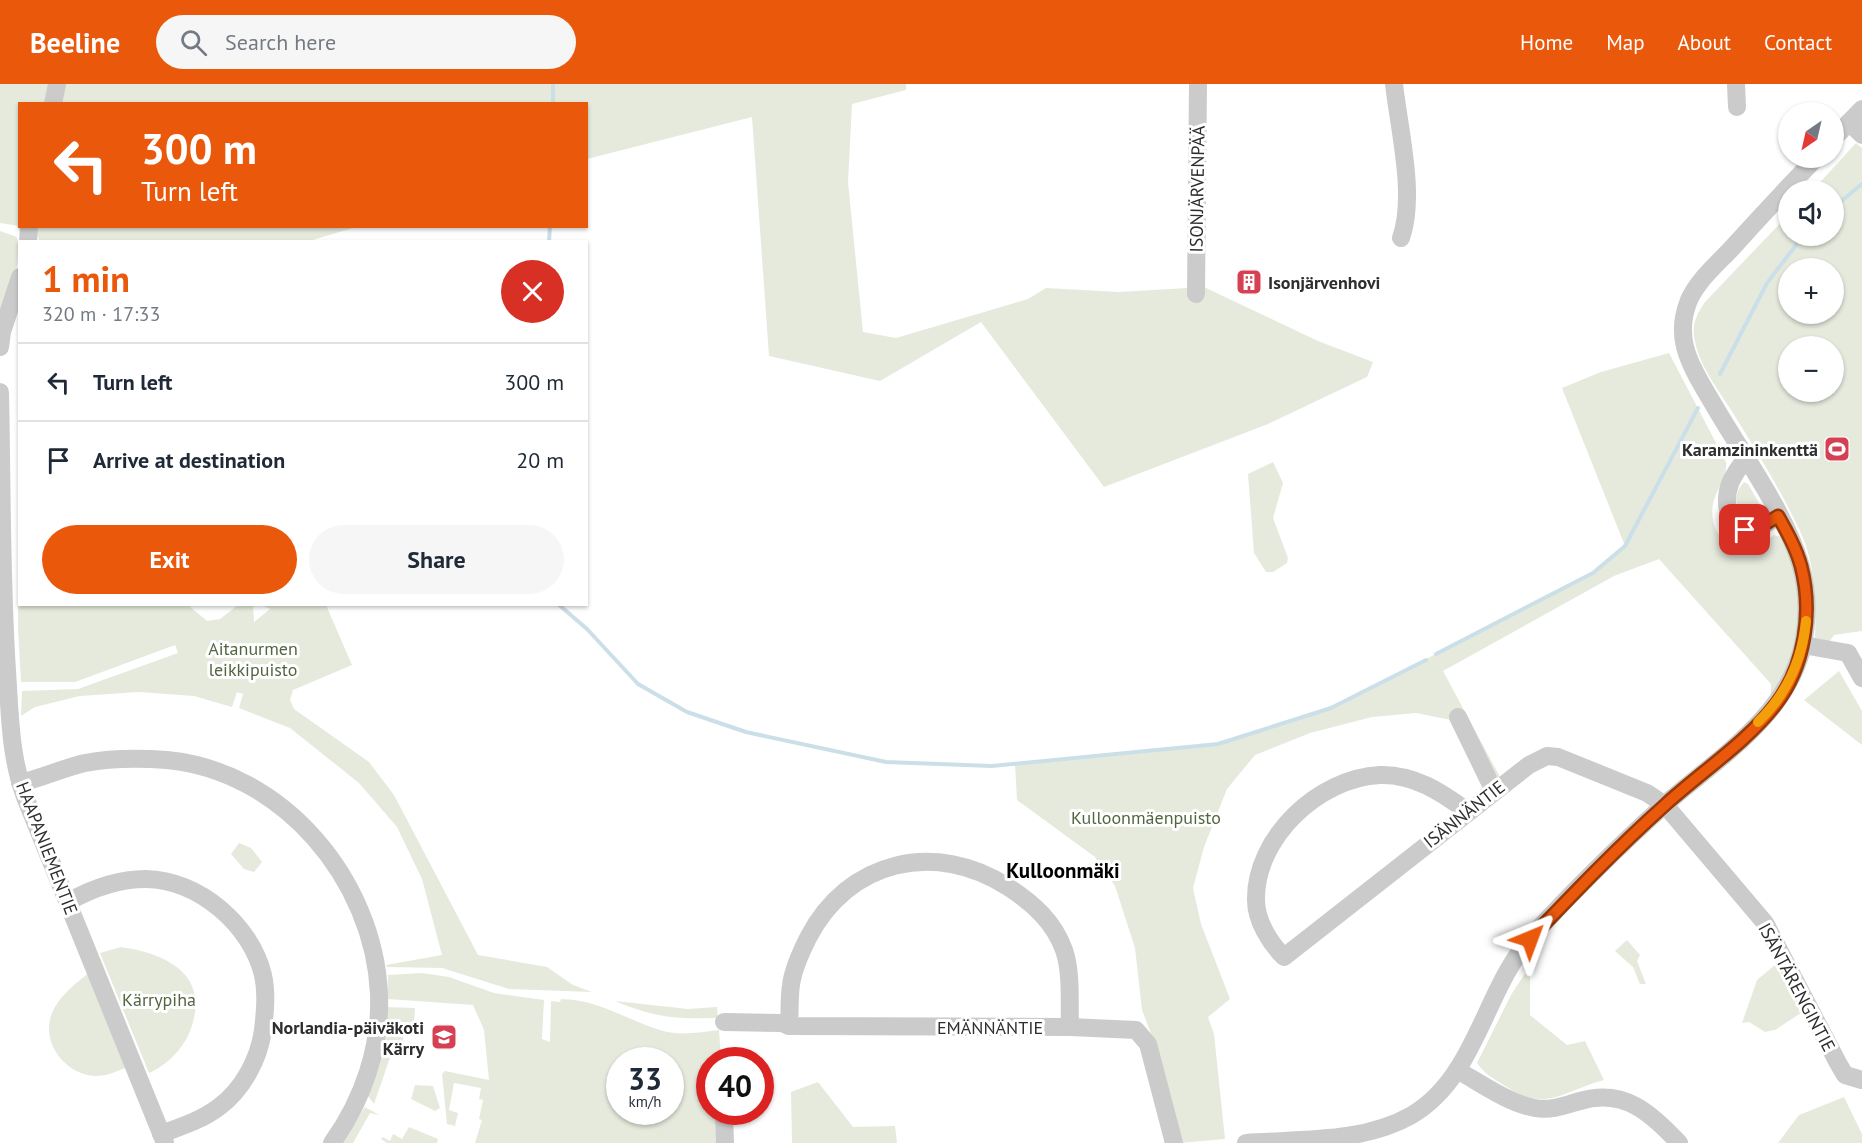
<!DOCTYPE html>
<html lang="en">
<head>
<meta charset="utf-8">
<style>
	:root { --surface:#fff; --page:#f6f6f7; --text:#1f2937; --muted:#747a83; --line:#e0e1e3; --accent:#ea580c }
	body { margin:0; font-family:"PT Sans",sans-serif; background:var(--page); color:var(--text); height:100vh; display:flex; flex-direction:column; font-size:22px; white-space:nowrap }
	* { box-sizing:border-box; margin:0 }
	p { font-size:20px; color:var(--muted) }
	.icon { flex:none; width:33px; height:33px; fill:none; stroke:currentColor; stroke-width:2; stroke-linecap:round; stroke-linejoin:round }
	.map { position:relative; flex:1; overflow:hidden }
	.details { position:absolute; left:18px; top:156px; width:570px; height:366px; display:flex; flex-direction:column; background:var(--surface); border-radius:0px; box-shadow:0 2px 4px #0004 }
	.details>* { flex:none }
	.guide { position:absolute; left:18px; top:18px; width:570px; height:126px; border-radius:0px; box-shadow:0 2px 4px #0004; background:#ea580c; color:#fff; overflow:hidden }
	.needle { width:39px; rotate:214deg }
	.buttons { position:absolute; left:1778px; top:18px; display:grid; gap:12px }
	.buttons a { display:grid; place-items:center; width:66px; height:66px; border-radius:50%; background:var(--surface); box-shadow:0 2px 4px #0004; font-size:30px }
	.speed { position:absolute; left:606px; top:963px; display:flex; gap:12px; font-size:30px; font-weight:700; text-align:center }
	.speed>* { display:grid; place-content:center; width:78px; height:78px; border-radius:50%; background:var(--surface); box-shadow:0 2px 4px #0004; line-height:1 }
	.speed small { font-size:15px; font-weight:400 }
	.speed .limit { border:9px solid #d22; background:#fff; color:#111 }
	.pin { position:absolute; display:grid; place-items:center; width:51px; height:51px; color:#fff; margin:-26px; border-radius:12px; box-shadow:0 3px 9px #0006 }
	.me { position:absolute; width:66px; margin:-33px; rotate:44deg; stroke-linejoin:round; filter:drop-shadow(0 0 4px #0008) }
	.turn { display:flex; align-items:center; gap:21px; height:126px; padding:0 24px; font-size:27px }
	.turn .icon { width:78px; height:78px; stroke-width:2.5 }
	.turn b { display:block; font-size:42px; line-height:51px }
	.round { display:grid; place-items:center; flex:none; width:63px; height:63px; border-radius:32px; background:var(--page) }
	.summary { display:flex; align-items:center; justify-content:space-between; height:102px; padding:0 24px }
	h1 { font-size:36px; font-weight:600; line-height:45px; color:var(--accent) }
	.cta { display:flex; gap:12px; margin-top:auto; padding:12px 24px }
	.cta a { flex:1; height:69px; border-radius:36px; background:var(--accent); color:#fff; font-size:24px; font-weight:600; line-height:69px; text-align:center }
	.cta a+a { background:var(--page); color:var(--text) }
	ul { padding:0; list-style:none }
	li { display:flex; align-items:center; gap:18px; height:78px; padding:0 24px; border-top:2px solid var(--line) }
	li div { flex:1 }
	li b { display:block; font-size:22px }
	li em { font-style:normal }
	header { display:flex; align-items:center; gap:36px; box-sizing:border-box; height:84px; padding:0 30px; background:var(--accent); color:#fff }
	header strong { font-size:28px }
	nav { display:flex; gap:33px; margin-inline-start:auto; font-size:21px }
	.search { width:420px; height:54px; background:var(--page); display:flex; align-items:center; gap:15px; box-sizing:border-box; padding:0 21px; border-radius:33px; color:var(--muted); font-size:22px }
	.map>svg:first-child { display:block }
</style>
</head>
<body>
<header>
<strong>Beeline</strong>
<div class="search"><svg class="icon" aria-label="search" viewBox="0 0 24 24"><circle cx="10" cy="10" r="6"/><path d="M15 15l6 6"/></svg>Search here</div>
<nav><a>Home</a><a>Map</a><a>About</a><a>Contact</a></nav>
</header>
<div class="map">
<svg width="1862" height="1059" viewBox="0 0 1862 1059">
	<rect width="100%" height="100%" fill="#fff"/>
	<g fill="#e5eadd" fill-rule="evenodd">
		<polygon points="0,0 53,0 49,19 20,20 19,142 0,139"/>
		<polygon points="60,0 906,0 906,6 852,20 848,98 863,248 896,254 1028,215 1046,204 1119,208 1204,203 1318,257 1373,278 1367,293 1268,340 1104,403 981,238 880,297 769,272 752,33 587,75 586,20 56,20"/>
		<path d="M1856 59 1862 64V547L1834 551 1827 561 1815 557C1816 520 1816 479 1799 445 1780 405 1756 366 1733 329 1718 305 1698 281 1694 252 1692 239 1698 228 1705 218L1788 131V152H1833V106H1813ZM1788 184H1833V230H1788ZM1788 262H1833V308H1788Z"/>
		<polygon points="33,142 356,143 306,158 40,158"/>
		<path d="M0 147 17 153C22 179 11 206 0 229Z"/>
		<path d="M1669 269 1726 378C1729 396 1708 412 1713 436 1718 467 1756 465 1774 451L1782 453C1806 514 1807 557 1771 614V600L1659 475 1614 492 1443 587 1500 693 1494 707 1456 637 1416 629 1372 633 1310 649 1255 671 1227 705 1204 763 1193 804 1201 840 1230 915 1208 933 1214 950 1225 1055 1180 1059 1152 952 1142 926 1135 864 1115 802 1095 773 1017 716 1015 680 1218 660 1331 624 1593 489 1625 462 1562 304 1601 288Z"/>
		<polygon points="19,328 20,520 188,521 207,537 220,535 238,521 253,521 254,538 270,525 262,521 326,521 352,581 293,606 290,616 294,625 369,678 394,711 478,871 547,883 573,901 592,908 509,905 442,884 387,883 386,881 442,871 422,795 397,743 359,699 290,644 239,624 243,610 237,608 232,623 194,612 139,608 80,612 35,623 21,632 22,607 78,605 178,569 175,561 75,598 21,598 18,544"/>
		<polygon points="1273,378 1283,399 1273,434 1288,474 1287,479 1273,488 1266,488 1254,469 1248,390"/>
		<path d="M1744 398 1748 400 1763 426V432L1751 437C1735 429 1731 412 1744 398Z"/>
		<polygon points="1839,587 1862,627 1862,661 1804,616"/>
		<polygon points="239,759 251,764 262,778 254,788 244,785 231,770"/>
		<polygon points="1627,856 1640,871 1637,877 1646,900 1640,900 1633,883 1615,867"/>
		<path d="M121 863C168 870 211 891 190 947 183 965 167 981 149 989L100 869Z"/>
		<polygon points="1775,881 1801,929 1775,946 1765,948 1749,938 1742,939 1757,896"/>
		<path d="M1530 882V931L1567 961 1585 957 1604 996C1560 1008 1546 1030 1502 1000 1492 994 1484 989 1477 979L1511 911Z"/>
		<path d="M90 888 128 983C118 987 107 992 96 992 66 991 40 959 52 929 59 912 76 899 90 888Z"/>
		<path d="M422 889 449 893 494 909 544 916 542 955 550 958 551 917 560 918 561 915C598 915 628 937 663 947 680 952 702 948 719 946L721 976H710V1028H718V1059H475L482 1036 479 1035 483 1016 479 1015 481 1004 454 999 449 1026 458 1029 455 1042 447 1040 442 990 445 987 489 996 484 946 473 921 388 915V891ZM620 976H670V1028H620Z"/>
		<path d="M615 917 688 925 717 923 718 934C673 935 657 934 615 917Z"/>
		<polygon points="386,923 415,924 414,942 404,942 403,960 395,959 374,1020 368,1012"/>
		<polygon points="818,998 853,1043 895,1042 897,1059 792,1059 791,1008"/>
		<polygon points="415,1001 433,1002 440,1024 435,1027 411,1015"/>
		<polygon points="1844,1013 1862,1050 1862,1059 1778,1059 1799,1031"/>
		<polygon points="365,1023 379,1031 370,1029 353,1059 341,1059"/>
		<polygon points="409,1043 438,1055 437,1059 387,1059 381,1055 383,1053 390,1057 393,1050 402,1055"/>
	</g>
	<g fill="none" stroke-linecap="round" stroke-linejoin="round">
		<g stroke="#cbdfe8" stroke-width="4">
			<polyline points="553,20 553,0"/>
			<polyline points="1833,124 1862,100"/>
			<polyline points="549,158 550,142"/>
			<polyline points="1720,290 1767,199 1803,152"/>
			<polyline points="558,520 587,545 638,600 687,628 746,648 886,678 992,682 1218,660 1331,624 1426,576"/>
			<polyline points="1436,570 1593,489 1625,462 1698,324"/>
		</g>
		<g stroke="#cbcbcb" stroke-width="18">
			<path d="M1394 0C1399 45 1416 112 1401 154"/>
			<polyline points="1736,0 1737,23"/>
			<polyline points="53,20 57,0"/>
			<polyline points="1849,38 1862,51"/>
			<polyline points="1833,55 1862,25"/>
			<polyline points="28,158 29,142"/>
			<polyline points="1196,210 1198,0"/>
			<polyline points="0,263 2,248 20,193"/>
			<path d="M0 308C2 401 1 494 7 587 10 631 10 672 25 713L165 1059"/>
			<path d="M1745 375C1740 383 1733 391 1730 400 1722 421 1729 451 1757 444 1765 442 1772 436 1778 432"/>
			<polyline points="1803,561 1848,569 1862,594"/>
			<polyline points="1458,633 1494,707"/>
			<path d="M20 699C42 694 63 684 85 679 111 674 141 674 167 676 283 687 374 796 379 910 381 963 363 1016 332 1059"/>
			<path d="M1467 727C1441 708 1414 690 1380 691 1318 694 1255 754 1256 816 1256 837 1270 859 1284 873L1529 681 1547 672 1558 673 1647 709 1665 721 1765 839 1838 979 1845 991 1862 996"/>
			<path d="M68 818C91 805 119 795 146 795 199 796 251 841 263 891 267 909 265 928 263 946 259 975 243 1005 219 1023 202 1036 180 1043 161 1050"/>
			<polyline points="724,938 782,939 789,942 1070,943 1136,946 1148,960 1174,1059"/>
			<path d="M789 942C790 928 789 914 791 901 793 885 801 868 808 854 848 776 935 756 1008 803 1033 819 1054 838 1064 866 1072 889 1069 919 1070 943"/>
			<path d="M1457 986C1482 1000 1508 1019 1535 1024 1551 1027 1566 1021 1580 1017 1624 1004 1651 1029 1679 1059"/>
			<polyline points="724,1029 725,1059"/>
			<path d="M1246 1059C1301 1055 1363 1059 1412 1031 1477 992 1484 906 1532 852 1573 807 1618 763 1663 722 1715 676 1788 633 1803 560 1808 534 1808 505 1800 479 1784 426 1740 367 1712 318 1702 301 1690 282 1685 263 1681 247 1683 231 1689 216 1698 196 1717 180 1732 164 1760 133 1788 103 1816 74"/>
		</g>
	</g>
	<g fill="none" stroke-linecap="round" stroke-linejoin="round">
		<g stroke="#983908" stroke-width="15">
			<path id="route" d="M1530 855C1574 809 1618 763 1665 721 1700 689 1748 657 1776 620 1805 582 1813 528 1801 482 1796 464 1787 448 1778 432L1762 442 1745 446"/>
		</g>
		<use href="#route" stroke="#ea580c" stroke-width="10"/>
		<path stroke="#f59e0b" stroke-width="10" d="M1758 638C1787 610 1802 577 1806 537"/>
	</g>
	<defs>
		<g id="building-square" transform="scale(1.35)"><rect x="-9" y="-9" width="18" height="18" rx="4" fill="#d54153" stroke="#fff"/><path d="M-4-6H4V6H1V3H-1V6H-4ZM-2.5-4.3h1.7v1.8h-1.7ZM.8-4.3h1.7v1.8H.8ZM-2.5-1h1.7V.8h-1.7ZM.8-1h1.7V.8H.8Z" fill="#fff"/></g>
		<g id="stadium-square" transform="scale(1.35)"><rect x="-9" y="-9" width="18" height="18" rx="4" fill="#d54153" stroke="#fff"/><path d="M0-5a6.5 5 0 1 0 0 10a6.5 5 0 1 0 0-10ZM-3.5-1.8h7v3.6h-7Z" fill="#fff"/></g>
		<g id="school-square" transform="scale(1.35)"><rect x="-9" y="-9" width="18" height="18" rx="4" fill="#d54153" stroke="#fff"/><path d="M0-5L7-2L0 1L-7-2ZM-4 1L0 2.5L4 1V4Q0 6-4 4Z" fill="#fff"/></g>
	</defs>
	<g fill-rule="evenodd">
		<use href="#building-square" x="1249" y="198"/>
		<use href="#stadium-square" x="1837" y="365"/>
		<use href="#school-square" x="444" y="953"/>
	</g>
	<g text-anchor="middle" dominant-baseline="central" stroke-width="6" stroke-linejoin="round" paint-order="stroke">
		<g font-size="18" fill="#2e2e2e" stroke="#fff">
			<text transform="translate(1197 105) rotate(-89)">ISONJÄRVENPÄÄ</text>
			<text transform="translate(1464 730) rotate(-38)">ISÄNNÄNTIE</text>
			<text transform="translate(47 764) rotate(69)">HAAPANIEMENTIE</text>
			<text transform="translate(1797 903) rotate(62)">ISÄNTÄRENGINTIE</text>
			<text x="990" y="943">EMÄNNÄNTIE</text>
		</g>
		<g font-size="18" font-weight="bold" fill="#2e2e2e" stroke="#fff" text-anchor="end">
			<text x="1268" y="198" text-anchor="start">Isonjärvenhovi</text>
			<text x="1818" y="365">Karamzininkenttä</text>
			<text x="424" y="943">Norlandia-päiväkoti<tspan x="424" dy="21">Kärry</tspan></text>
		</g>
		<g font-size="18" fill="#546640" stroke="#fff">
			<text x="253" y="564">Aitanurmen<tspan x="253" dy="21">leikkipuisto</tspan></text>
			<text x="1146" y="733">Kulloonmäenpuisto</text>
			<text x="159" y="915">Kärrypiha</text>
		</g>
		<g font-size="21" font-weight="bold" fill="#000" stroke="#fff">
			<text x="1063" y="786">Kulloonmäki</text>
		</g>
	</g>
</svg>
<div class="buttons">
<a><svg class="needle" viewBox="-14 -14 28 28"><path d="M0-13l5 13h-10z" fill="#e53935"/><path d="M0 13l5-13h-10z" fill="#747a83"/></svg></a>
<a><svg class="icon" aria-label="sound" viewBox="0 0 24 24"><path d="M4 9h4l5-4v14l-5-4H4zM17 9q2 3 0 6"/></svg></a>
<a>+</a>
<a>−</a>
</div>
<div class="speed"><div>33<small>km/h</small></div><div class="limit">40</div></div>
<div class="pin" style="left:1745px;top:446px;background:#d93025"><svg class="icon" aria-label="arrive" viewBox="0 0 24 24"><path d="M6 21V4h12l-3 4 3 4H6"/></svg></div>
<svg class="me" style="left:1530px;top:855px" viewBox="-20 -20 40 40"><path d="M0-17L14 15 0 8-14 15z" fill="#ea580c" stroke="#fff" stroke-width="4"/></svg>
<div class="guide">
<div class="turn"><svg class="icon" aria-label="left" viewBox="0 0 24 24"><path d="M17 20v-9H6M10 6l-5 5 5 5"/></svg><div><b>300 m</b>Turn left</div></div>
</div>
<section class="details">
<div class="summary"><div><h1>1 min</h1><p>320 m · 17:33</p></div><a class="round" style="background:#d93025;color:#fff"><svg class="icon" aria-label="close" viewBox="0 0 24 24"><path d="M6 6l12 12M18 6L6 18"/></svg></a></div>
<ul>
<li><svg class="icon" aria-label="left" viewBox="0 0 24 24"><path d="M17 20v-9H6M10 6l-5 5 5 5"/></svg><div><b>Turn left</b></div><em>300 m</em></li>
<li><svg class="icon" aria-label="arrive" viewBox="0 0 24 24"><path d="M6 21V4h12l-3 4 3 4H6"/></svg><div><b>Arrive at destination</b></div><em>20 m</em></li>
</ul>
<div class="cta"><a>Exit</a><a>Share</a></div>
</section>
</div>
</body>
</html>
